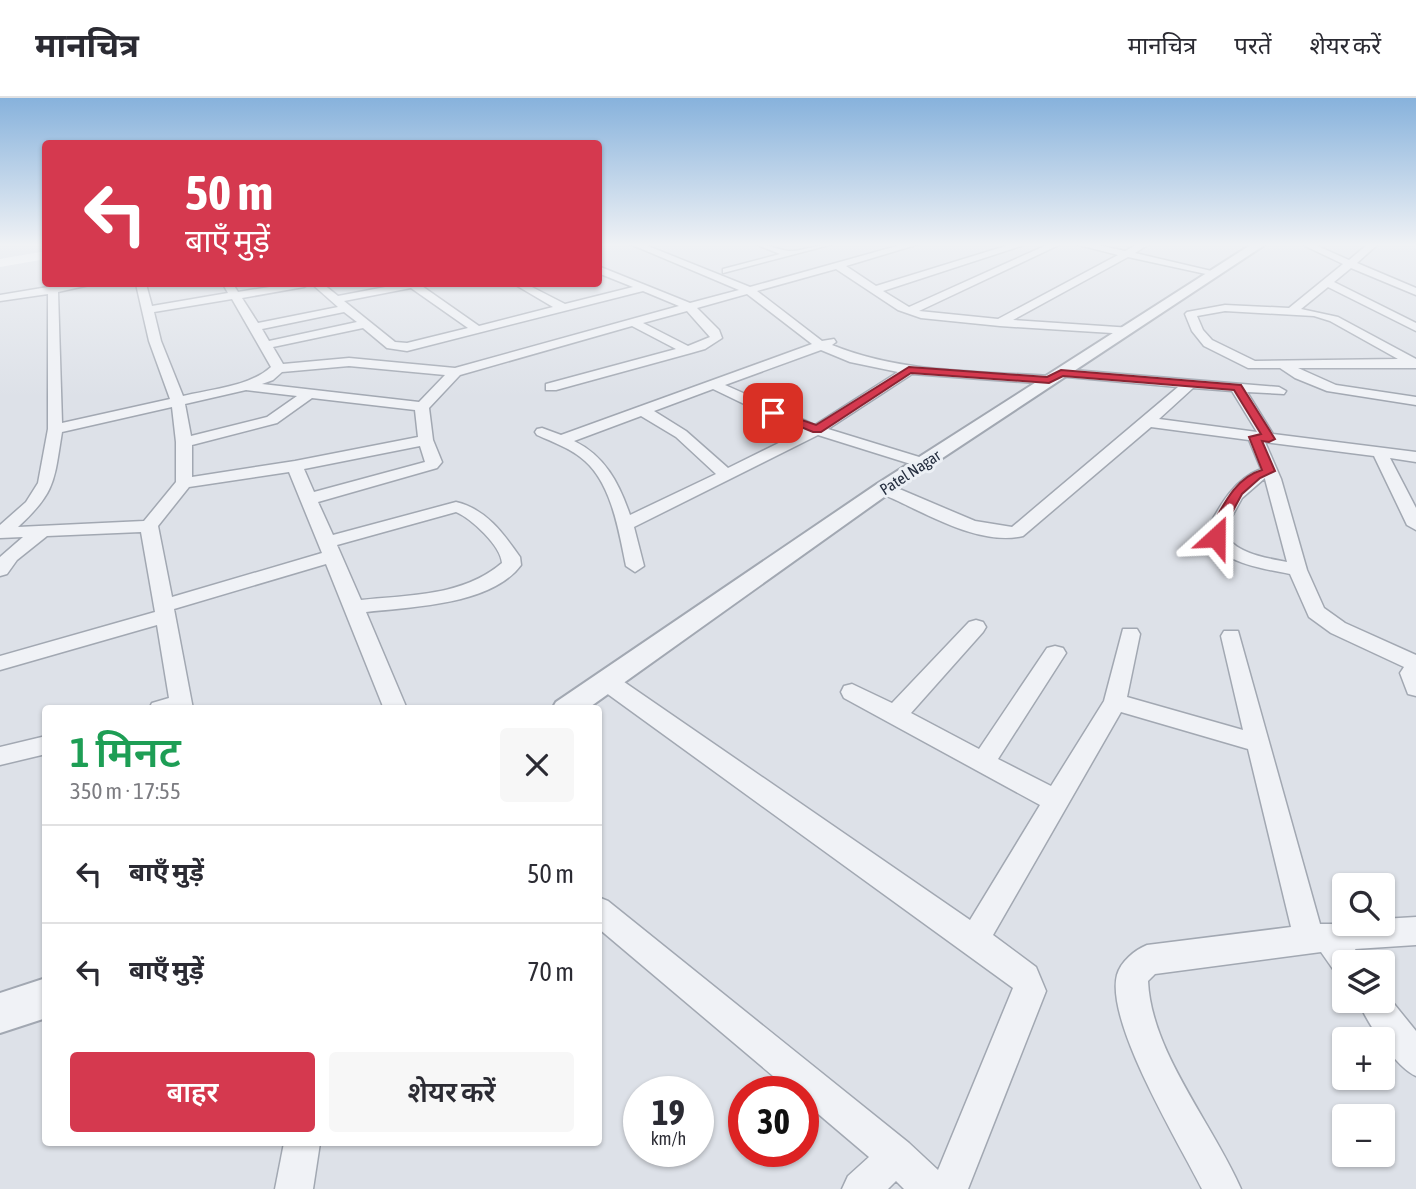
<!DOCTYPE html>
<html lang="hi">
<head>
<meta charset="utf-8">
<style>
	:root { --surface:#fff; --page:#f7f7f7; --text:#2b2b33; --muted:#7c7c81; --line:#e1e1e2; --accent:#d5394f }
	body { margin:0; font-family:"Asap Condensed","Noto Sans Devanagari",sans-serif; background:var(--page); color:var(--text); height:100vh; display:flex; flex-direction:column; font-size:26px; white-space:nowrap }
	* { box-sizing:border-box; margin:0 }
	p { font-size:23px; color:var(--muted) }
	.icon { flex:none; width:38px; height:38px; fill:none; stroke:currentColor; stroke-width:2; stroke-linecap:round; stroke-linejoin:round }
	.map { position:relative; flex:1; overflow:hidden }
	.details { position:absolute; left:42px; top:607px; width:560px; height:441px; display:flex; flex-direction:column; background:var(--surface); border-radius:7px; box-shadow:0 2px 5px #0004 }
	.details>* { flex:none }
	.top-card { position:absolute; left:42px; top:42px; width:560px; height:147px; border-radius:7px; box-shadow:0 2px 5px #0004; background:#d5394f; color:#fff; overflow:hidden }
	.controls { position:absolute; left:1332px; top:775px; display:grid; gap:14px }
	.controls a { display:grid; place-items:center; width:63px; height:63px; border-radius:7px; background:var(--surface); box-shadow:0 2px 5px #0004; font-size:35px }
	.speed { position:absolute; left:623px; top:978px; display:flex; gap:14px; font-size:35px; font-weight:700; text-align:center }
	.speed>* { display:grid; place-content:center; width:91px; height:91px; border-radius:50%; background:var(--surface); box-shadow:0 2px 5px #0004; line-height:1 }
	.speed small { font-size:18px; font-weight:400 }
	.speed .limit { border:10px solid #d22; background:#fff; color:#111 }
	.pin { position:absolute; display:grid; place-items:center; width:60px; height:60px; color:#fff; margin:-30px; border-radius:14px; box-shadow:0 4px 10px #0006 }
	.me { position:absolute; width:77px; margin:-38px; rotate:24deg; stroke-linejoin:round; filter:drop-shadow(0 0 5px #0008) }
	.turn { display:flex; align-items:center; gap:24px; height:147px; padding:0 28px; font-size:32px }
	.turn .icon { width:91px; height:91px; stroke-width:2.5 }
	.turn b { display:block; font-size:49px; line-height:60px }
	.round { display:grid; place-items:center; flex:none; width:74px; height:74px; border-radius:7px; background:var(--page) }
	.headline { display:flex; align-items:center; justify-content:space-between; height:119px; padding:0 28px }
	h1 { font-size:42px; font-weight:600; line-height:52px; color:#1e9e55 }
	.primary-button { display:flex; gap:14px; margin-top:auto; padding:14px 28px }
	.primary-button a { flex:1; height:80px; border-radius:7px; background:var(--accent); color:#fff; font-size:28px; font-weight:600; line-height:80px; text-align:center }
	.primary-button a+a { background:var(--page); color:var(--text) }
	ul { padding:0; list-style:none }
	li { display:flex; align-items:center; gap:21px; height:98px; padding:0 28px; border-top:2px solid var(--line) }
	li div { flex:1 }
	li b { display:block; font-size:26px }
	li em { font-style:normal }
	header { display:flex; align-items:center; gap:42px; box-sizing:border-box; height:98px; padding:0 35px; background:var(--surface); border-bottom:2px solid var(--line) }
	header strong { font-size:33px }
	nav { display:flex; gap:38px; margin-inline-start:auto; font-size:24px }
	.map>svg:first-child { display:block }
</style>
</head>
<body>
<header>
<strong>मानचित्र</strong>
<nav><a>मानचित्र</a><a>परतें</a><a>शेयर करें</a></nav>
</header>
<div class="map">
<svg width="1416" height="1091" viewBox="0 0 1416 1091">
	<rect width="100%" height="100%" fill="#dde1e8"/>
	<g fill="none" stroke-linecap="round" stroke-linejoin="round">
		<g stroke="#a2a8b2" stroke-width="3">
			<g id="minor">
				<path d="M630 146H643L750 189 904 146H919L846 168 876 188 1012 146 1024 147 883 193 909 209 1049 146H1061L919 213 998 221 1118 157 1075 146H1093L1125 153 1138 146H1149L1135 155 1220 175 1215 178 1128 159 1013 222 1132 230 1134 232 1128 236 1000 228 921 220 898 212 836 171 757 193 822 243 834 241 836 244 832 247C900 275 977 273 1049 278L1056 282 1049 286 912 276 828 331 929 362 931 365 929 368H917L818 337 634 429 644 468 635 474 626 468C619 434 612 387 585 363 572 351 553 344 537 337L535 334 537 331 542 330 561 337 812 246 747 196 697 210 719 232 722 240 705 251 691 255 556 292H546V286L676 251 632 228 460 277 429 310 433 342 442 364 437 370 318 404 333 437 456 404C486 411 503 435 520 459L521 467C492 507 412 509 366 514L407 611H384L326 466 174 511 193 611H149L152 605 169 600 157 527 0 572V558L155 514 141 434 47 438 17 462 7 476 0 478V459L23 439 0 440V427L26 404 38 385 48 331V196L0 203V197L48 189V186H94L58 194 62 325 170 301 149 243 136 186H146L152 208 228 195 223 186H233L238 194 288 186H309L304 189 242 200 258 225 338 209 312 186H323L338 198 401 186H419L479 228 553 209 514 186H526L565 206 633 189 598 175V168L690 205 739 192ZM411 190 468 230 407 245 395 244 344 203ZM643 193 679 208 455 270 349 260 283 266 273 249 363 230 387 250 407 253ZM232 201 271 269C249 289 211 291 183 298L161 243 154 214ZM687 213 710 239 688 248 643 225ZM344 214 357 224 269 243 262 231ZM821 252 850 264 898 274 815 327 725 287ZM349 268 445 277 419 304 262 286 273 282 282 274ZM713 291 794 330 803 333 728 370 686 333 654 313ZM246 292 297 298 267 319 191 338 185 306ZM312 300 415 312 418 339 295 363 192 379V347L277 325ZM172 309 176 344V384L144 423 18 429C56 394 54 383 62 334ZM641 318 676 339 716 376 630 417C619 385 605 358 574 343ZM420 348 425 364 314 394 304 371ZM289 374 322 455 172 499 158 428 189 389ZM456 414C472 421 501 448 502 465 464 498 409 497 361 502L337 447Z"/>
				<path d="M755 146C767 146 776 151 788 153 800 154 819 146 833 146L723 175V171L780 156Z"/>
				<path d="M1301 146H1313L1349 162 1368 146H1378L1357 165 1416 190V197L1351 170 1334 184 1416 225V233L1328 189 1301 211 1338 219 1416 261V270H1298L1336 287 1416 299V307L1327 293 1295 280 1280 270H1248L1204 248 1192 233 1185 216 1187 214 1225 207 1289 210 1343 166ZM1225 213 1314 218 1330 223 1398 261 1255 263 1212 242 1203 232 1197 218Z"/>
				<path d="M1061 271 1279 289 1286 293 1284 296 1247 294 1273 336 1416 354V364L1390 360 1416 410V432L1407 427 1374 358 1265 344 1281 381 1307 472 1324 510 1345 525 1416 557V598L1408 596 1400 575 1404 569 1331 535 1309 519 1290 476C1261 470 1217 465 1206 433 1220 408 1233 382 1261 371L1249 342 1151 329 1023 438C984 447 938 422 904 406 895 401 883 398 876 390L884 385 890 387 975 423 1012 429 1178 289 1056 278 1055 275ZM1193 290 1232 293 1257 334 1159 321ZM1265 380V381L1287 464C1266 460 1232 455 1224 433L1242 400Z"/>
				<path d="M976 522 983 524 986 529 983 534 911 615 979 651 1047 550 1055 548 1063 550 1066 555 998 661 1051 688 1104 603 1123 531H1137L1140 536 1127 599 1243 632 1221 538 1224 533H1238L1320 826H1382V821L1416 819V847L1355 851 1361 864H1344V878L1335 874 1321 854 1155 876 1148 883C1151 954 1213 1026 1241 1091H1202C1179 1045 1105 924 1117 877 1121 863 1135 852 1147 847L1291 829 1248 651 1121 614 993 837 1036 869 1046 893 968 1091H904L896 1083 888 1091H842L848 1078 869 1059 803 1003V994H792L598 830V799L608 803 909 1045 938 1072 1013 890 598 589 595 583 598 577 606 575 614 577 970 822 1040 707 844 600 841 594 844 588 852 586 892 605 969 524Z"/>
				<polygon points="46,638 46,656 0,667 0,649"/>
				<path d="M1382 891 1416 933V978C1395 969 1367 924 1358 903H1382Z"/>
				<polygon points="284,1045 320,1045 313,1091 275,1091"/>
			</g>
		</g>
		<g stroke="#a2a8b2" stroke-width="4">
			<g id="tertiary">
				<polygon points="1252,146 1266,146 891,394 587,611 552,611 556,604 877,386"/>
				<polygon points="46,880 46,920 0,935 0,895"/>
			</g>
		</g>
		<use href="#minor" fill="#f0f2f6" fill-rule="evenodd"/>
		<use href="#tertiary" fill="#f0f2f6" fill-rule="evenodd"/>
		<polygon fill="#fff" fill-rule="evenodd" points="46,153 46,161 0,169 0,161"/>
	</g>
	<linearGradient id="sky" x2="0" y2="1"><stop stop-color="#87b2dc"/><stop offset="0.49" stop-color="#f0f2f5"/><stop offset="1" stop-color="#f0f2f5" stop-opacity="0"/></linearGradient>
	<rect width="1416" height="299" fill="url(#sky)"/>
	<path fill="#d5394f" stroke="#8a2533" stroke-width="2" d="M909 269 1047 279 1061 272 1241 287 1275 341 1269 344 1262 343 1275 373 1260 380 1242 396 1222 433V439L1216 443 1211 442 1209 433C1222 410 1234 380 1262 372L1249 339 1261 336 1234 292 1063 278 1049 285 911 275 821 334H813L767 315 776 313 816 327Z"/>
	<g text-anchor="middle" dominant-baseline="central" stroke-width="6" stroke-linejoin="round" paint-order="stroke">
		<g font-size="16" fill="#252e3f" stroke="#ecf0f5">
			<text transform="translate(910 374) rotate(-33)">Patel Nagar</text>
		</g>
	</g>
</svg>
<div class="controls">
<a><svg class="icon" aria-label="search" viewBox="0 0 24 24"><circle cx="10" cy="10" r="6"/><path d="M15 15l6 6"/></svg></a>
<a><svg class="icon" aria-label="layers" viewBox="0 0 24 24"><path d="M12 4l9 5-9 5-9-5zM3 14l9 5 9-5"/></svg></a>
<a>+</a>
<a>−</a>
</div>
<div class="speed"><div>19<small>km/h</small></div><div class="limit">30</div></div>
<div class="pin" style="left:773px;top:315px;background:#d93025"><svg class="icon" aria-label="arrive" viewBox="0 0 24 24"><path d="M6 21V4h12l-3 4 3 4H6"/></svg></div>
<svg class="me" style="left:1216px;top:439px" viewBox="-20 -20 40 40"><path d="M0-17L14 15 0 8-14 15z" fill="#d5394f" stroke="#fff" stroke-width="4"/></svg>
<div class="top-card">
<div class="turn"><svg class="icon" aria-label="left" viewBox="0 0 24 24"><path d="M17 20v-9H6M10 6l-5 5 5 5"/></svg><div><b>50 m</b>बाएँ मुड़ें</div></div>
</div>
<section class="details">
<div class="headline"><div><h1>1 मिनट</h1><p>350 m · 17:55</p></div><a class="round"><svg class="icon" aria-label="close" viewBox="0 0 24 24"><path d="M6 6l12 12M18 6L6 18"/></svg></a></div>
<ul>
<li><svg class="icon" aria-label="left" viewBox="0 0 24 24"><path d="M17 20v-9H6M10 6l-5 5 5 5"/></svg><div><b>बाएँ मुड़ें</b></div><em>50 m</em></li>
<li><svg class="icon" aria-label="left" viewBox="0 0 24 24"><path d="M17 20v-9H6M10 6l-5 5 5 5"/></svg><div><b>बाएँ मुड़ें</b></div><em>70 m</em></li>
</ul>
<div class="primary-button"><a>बाहर</a><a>शेयर करें</a></div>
</section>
</div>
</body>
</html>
